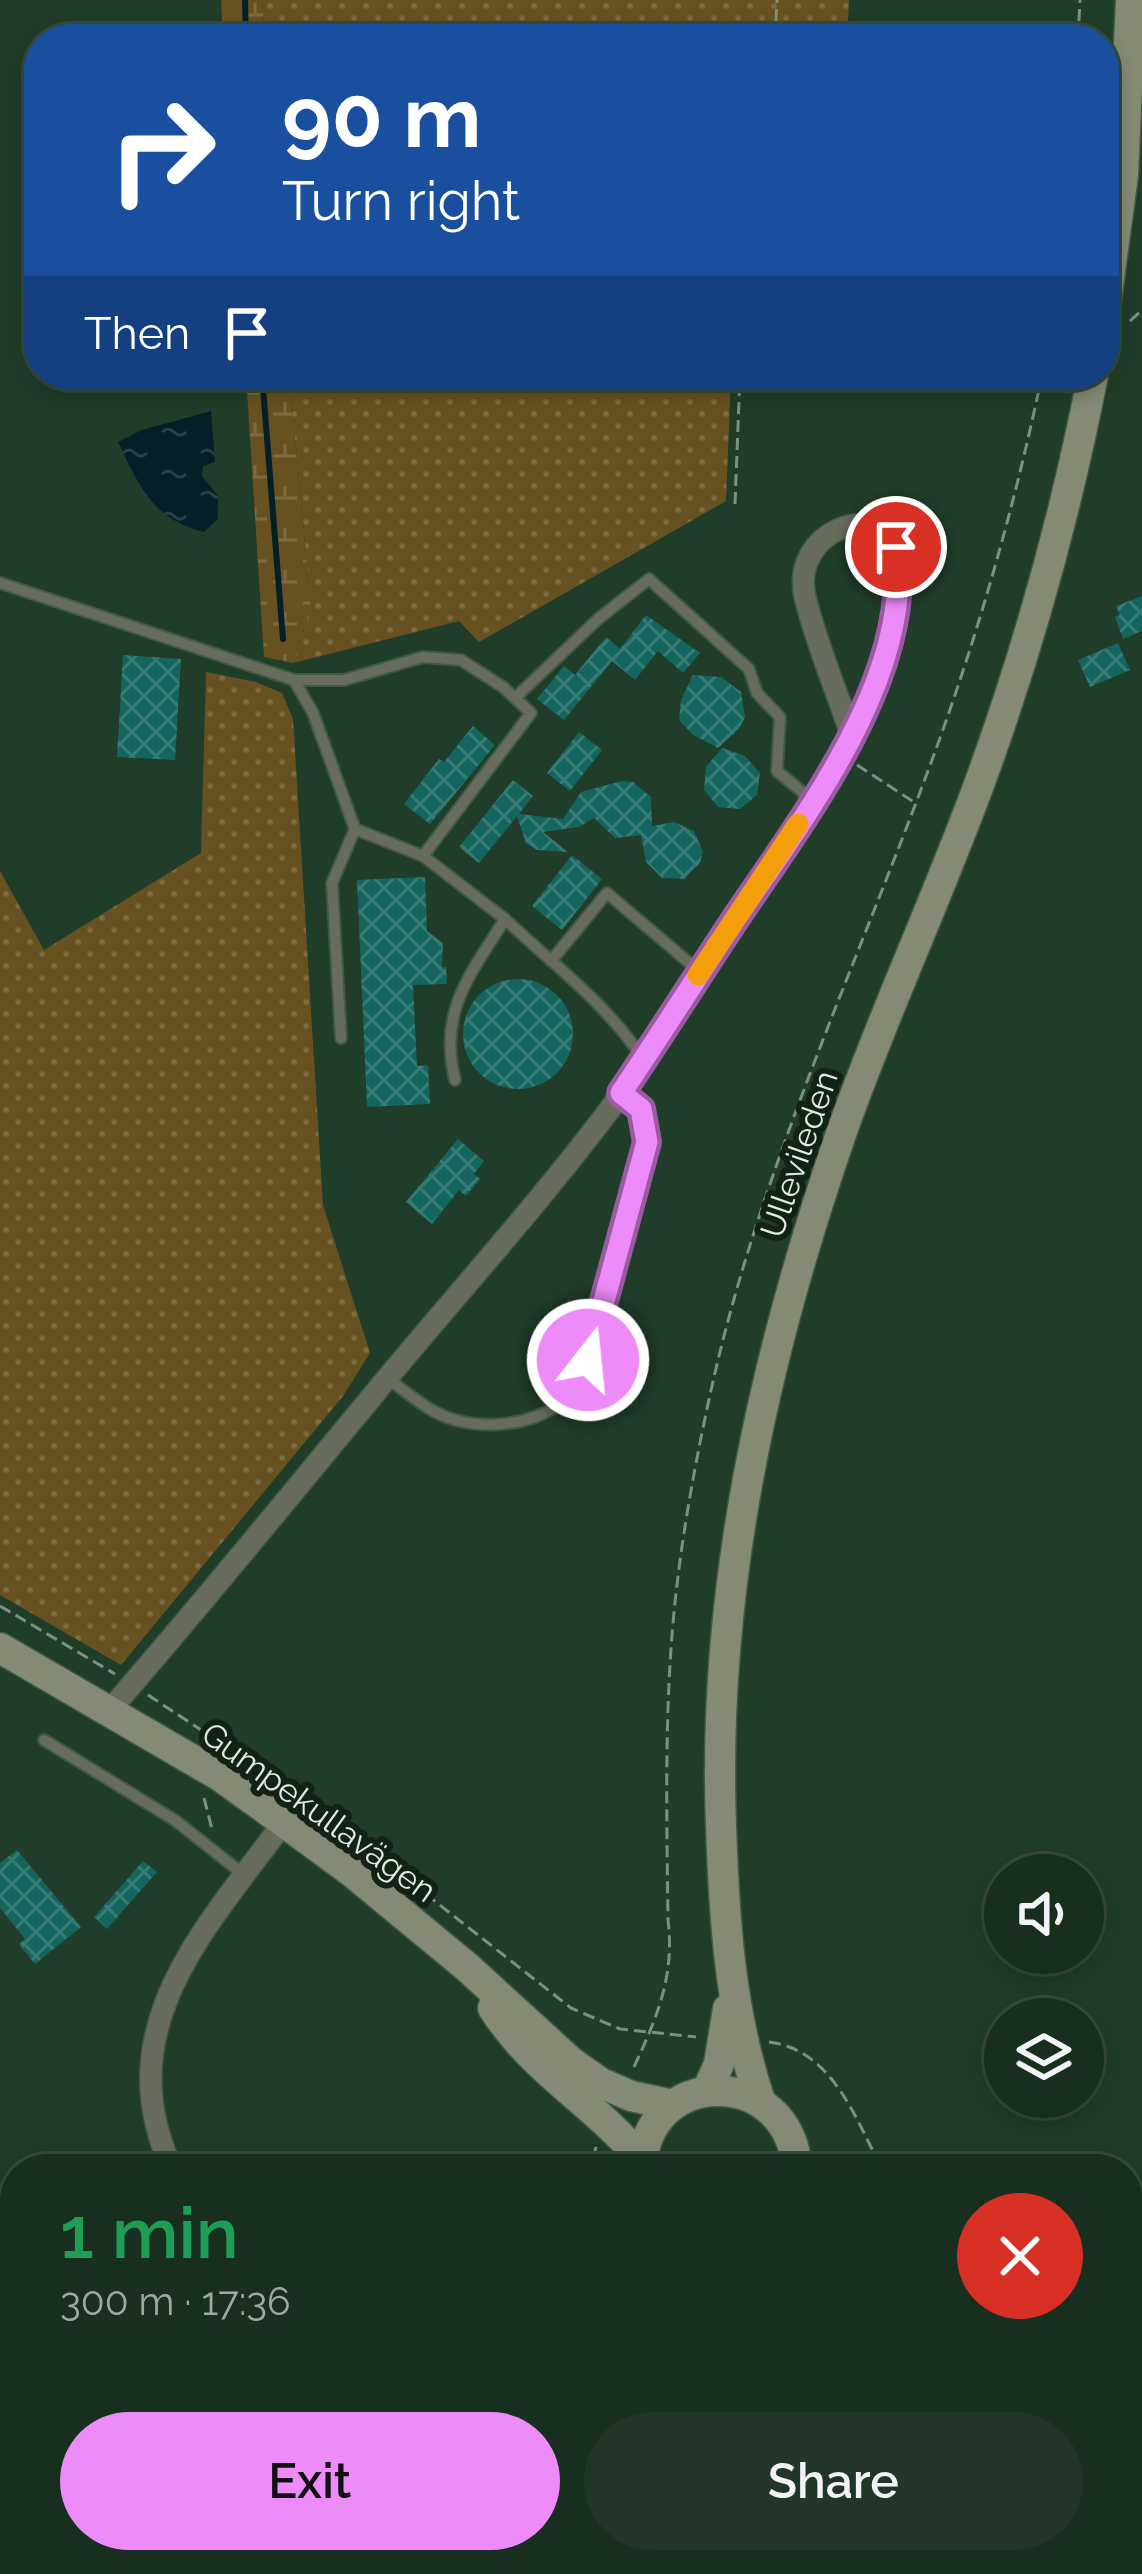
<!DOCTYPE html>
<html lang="en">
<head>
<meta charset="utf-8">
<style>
	:root { --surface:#182e1f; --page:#213628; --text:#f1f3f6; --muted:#9fa8a4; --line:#364a3d; --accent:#ed8cf9 }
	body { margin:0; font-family:Raleway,sans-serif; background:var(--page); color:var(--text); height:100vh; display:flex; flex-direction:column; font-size:45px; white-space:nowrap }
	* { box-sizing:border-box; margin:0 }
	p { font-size:39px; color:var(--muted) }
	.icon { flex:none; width:66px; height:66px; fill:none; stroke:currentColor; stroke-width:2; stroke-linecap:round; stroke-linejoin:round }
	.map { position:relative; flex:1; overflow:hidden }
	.details { position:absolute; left:0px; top:2154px; width:1143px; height:420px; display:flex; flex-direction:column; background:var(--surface); border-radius:48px 48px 0 0; box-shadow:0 6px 18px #0003,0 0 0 3px var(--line) }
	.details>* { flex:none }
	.top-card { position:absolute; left:24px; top:24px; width:1095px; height:366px; border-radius:48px; box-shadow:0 6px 18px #0003,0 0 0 3px var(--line); background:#1a4fa0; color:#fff; overflow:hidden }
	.controls { position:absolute; left:984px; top:1854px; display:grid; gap:24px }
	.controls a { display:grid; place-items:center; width:120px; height:120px; border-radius:50%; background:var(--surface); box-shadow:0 6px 18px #0003,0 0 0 3px var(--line); font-size:60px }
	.pin { position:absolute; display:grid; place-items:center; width:102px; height:102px; color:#fff; margin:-51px; border:6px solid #fff; border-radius:50%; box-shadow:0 3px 12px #0007 }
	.me { position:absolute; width:132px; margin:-66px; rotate:16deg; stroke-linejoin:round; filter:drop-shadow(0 0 9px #0008) }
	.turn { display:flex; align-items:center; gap:42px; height:252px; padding:0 60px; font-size:54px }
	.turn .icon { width:156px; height:156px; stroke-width:2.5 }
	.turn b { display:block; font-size:84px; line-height:102px }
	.then { display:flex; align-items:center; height:114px; padding:0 60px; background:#0003; gap:24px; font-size:45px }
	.round { display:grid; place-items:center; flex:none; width:126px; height:126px; border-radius:63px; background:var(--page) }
	.head { display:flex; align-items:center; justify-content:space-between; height:204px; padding:0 60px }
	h1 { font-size:72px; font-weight:600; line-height:90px; color:#1e9e55 }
	.button { display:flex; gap:24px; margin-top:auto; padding:24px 60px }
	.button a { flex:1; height:138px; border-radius:72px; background:var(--accent); color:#111; font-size:48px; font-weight:600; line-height:138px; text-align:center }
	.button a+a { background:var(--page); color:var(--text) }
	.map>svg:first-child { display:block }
</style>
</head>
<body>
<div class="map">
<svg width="1142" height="2574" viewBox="0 0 1142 2574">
	<defs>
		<pattern id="grass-dots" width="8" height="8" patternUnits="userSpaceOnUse" patternTransform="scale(3)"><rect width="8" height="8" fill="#675120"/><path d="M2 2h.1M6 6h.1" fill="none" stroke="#7c6a40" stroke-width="1.8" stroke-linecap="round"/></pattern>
		<pattern id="forest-firs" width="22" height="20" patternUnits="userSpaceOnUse" patternTransform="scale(3)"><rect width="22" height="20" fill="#8b6c29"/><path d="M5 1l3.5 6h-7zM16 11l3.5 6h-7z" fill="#6a5b35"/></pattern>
		<pattern id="wetland-marsh" width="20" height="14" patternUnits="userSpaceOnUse" patternTransform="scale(3)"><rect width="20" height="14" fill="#675120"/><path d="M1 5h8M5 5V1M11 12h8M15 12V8" fill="none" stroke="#7c6a40"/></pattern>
		<pattern id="water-ripples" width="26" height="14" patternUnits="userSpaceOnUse" patternTransform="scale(3)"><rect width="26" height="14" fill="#032028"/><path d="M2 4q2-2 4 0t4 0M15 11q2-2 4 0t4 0" fill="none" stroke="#274147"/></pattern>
		<pattern id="building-cross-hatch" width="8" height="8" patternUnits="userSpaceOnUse" patternTransform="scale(3)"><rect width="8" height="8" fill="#15655f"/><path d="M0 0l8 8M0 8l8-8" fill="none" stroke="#367b76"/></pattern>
	</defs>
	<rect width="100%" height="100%" fill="#203d29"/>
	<g fill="url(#grass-dots)">
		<polygon points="262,0 849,0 847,39 265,39"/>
		<polygon points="289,375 731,375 726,501 479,642 459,621 293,663 311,607"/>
		<polygon points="206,672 256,682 282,693 293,719 323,1205 370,1353 343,1396 121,1665 0,1595 0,871 44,950 201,853"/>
	</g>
	<polygon fill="url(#forest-firs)" points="1128,2548 1142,2555 1142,2574 1032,2574 1033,2559 1128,2559"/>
	<g fill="url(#wetland-marsh)">
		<polygon points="221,0 262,0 265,39 223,39"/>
		<polygon points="246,375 289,375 311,607 293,663 264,657"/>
	</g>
	<g fill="url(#water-ripples)">
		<path d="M211 411 215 462 203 466 202 476 218 496V519L204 532C152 519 140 487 118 442L142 430Z"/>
		<polygon points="0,2334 15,2344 15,2533 0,2539"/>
	</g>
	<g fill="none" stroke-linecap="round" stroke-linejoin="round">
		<g stroke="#032028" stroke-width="6">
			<polyline points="245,0 246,39"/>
			<polyline points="262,375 283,639"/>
		</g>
	</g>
	<g fill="url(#building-cross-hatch)">
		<polygon points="1142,596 1142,631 1123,639 1115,617 1120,615 1116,606"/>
		<polygon points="646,615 700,653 683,673 658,651 635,680 612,661 564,720 537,699 564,666 575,675 606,637 620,649"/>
		<polygon points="1118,643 1130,670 1090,687 1078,660"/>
		<polygon points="123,655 181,659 175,760 117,757"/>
		<polygon points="693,675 721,677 741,692 745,717 739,729 718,748 693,735 679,720 681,700"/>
		<polygon points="473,726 495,745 430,824 404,804 439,759 444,762"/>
		<polygon points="579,732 602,750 570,791 547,773"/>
		<polygon points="722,748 745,756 760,773 757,795 740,809 718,807 704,790 706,767"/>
		<polygon points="513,780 533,796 519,814 563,819 581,792 622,781 633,782 651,797 652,826 674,822 694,831 703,852 700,863 684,879 662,878 646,862 641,835 615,838 594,818 579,827 543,832 568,852 537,850 526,843 517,816 479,863 459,847"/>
		<polygon points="572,855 602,879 562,930 532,906"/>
		<polygon points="425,877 427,931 443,943 442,967 446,967 447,984 413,985 417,1066 428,1065 430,1104 367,1107 357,880"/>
		<circle cx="518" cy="1034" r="55"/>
		<polygon points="458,1139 484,1161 474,1174 480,1179 466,1196 459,1190 432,1224 406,1202"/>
		<polygon points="17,1850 81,1927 35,1964 19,1944 25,1939 0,1908 0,1863"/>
		<polygon points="143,1861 157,1872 107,1929 94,1917"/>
	</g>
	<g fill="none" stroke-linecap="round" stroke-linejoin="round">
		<g stroke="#3e5946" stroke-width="14">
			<g id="lane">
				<path d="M0 583 294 680 313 713 355 829 423 856 505 919C470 975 438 1011 455 1080"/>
				<polyline points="294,680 344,680 423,657 461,660 503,687 531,713 423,856"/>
				<polyline points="515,698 598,619 649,579 749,669 757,693 780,717 777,771 813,801"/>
				<path d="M505 919C554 965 606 1003 644 1060"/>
				<polyline points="551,961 607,893 700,972"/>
				<polyline points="341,1038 332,883 355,829"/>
				<path d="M387 1378C403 1389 418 1403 435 1412 475 1433 538 1428 571 1394 579 1385 583 1371 588 1360L647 1142 641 1109 621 1093"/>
				<polyline points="44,1740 176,1821 243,1874"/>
			</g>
		</g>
		<g stroke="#3e5946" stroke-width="24">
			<g id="street">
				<path d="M108 1712C198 1609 283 1504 370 1399 448 1304 532 1212 607 1113 643 1065 673 1012 707 962 760 882 820 804 859 716 880 669 912 603 896 551 880 498 790 531 805 597 816 643 836 689 851 734"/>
				<path d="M172 2169C107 2029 205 1929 284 1822"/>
			</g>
		</g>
		<g stroke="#3e5946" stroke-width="33">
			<g id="secondary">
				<polyline points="1104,316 1123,175 1131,0"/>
				<polyline points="0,1648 220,1776 284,1822 352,1872 467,1967 571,2062 601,2083 631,2096 673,2105"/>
				<path d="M493 2008C535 2073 595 2103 642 2160"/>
				<polyline points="707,2091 719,2064 728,2009"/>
				<path d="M760 2101C730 2011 724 1919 721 1824 712 1588 765 1353 842 1131 885 1009 941 891 985 768 1031 640 1067 508 1093 375"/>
				<path d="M642 2169C644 2066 790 2064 797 2169"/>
				<polyline points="1128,2463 1142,2472"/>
				<polyline points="730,2559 733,2574"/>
			</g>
		</g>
		<g stroke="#7b9281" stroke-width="3" stroke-dasharray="12 6" stroke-linecap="butt">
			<polyline points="775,39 777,0"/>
			<polyline points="1078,39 1080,0"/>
			<polyline points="1130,321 1142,310"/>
			<polyline points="735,504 740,375"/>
			<polyline points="857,765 914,802"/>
			<polyline points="0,1606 115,1674"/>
			<polyline points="148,1695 297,1793 571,2008 620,2029 696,2037"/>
			<polyline points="204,1798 212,1829"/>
			<path d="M769 2042C833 2050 856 2120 882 2169"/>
			<path d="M634 2067C657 2017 675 1976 668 1920 667 1835 665 1749 670 1665 675 1570 693 1470 714 1377 763 1164 857 964 932 760 978 635 1015 505 1042 375"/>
			<polyline points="591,2169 596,2147"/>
			<polyline points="1128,2418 1142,2428"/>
			<polyline points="681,2559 683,2574"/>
			<polyline points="97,2574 132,2559"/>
		</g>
		<use href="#lane" stroke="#686c5d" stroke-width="10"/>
		<use href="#street" stroke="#686c5d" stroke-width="21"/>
		<use href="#secondary" stroke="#848a73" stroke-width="30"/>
	</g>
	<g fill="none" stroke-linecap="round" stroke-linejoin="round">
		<g stroke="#9a5ba2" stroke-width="30">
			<path id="route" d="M588 1360 647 1142 641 1109 621 1093C659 1037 695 980 732 924 800 822 915 677 896 547"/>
		</g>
		<use href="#route" stroke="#ed8cf9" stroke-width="21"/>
		<polyline stroke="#f59e0b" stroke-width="21" points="698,975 798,824"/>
	</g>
	<g text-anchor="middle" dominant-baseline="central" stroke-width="12" stroke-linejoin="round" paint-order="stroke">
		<g font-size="33" fill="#dcede0" stroke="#142117">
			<text transform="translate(799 1154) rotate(-71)">Ullevileden</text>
			<text transform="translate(319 1812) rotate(36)">Gumpekullavägen</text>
		</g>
	</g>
</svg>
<div class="controls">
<a><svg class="icon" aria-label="sound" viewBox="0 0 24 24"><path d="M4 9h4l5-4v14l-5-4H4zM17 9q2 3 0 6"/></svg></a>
<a><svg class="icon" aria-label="layers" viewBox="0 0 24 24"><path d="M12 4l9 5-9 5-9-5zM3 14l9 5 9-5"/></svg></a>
</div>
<div class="pin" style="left:896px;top:547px;background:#d93025"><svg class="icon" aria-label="arrive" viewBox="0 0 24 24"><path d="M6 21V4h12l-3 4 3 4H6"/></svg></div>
<svg class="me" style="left:588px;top:1360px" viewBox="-20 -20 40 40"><circle r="17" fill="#ed8cf9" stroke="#fff" stroke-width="3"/><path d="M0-11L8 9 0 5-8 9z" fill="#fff"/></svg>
<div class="top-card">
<div class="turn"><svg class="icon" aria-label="right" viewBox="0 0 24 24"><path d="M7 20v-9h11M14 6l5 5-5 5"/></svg><div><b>90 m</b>Turn right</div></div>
<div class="then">Then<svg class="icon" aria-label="arrive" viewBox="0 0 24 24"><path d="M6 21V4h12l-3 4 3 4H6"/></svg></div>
</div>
<section class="details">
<div class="head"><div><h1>1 min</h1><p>300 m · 17:36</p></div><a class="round" style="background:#d93025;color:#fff"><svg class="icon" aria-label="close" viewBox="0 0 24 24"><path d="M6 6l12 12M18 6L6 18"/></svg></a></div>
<div class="button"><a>Exit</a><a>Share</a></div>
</section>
</div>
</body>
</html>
